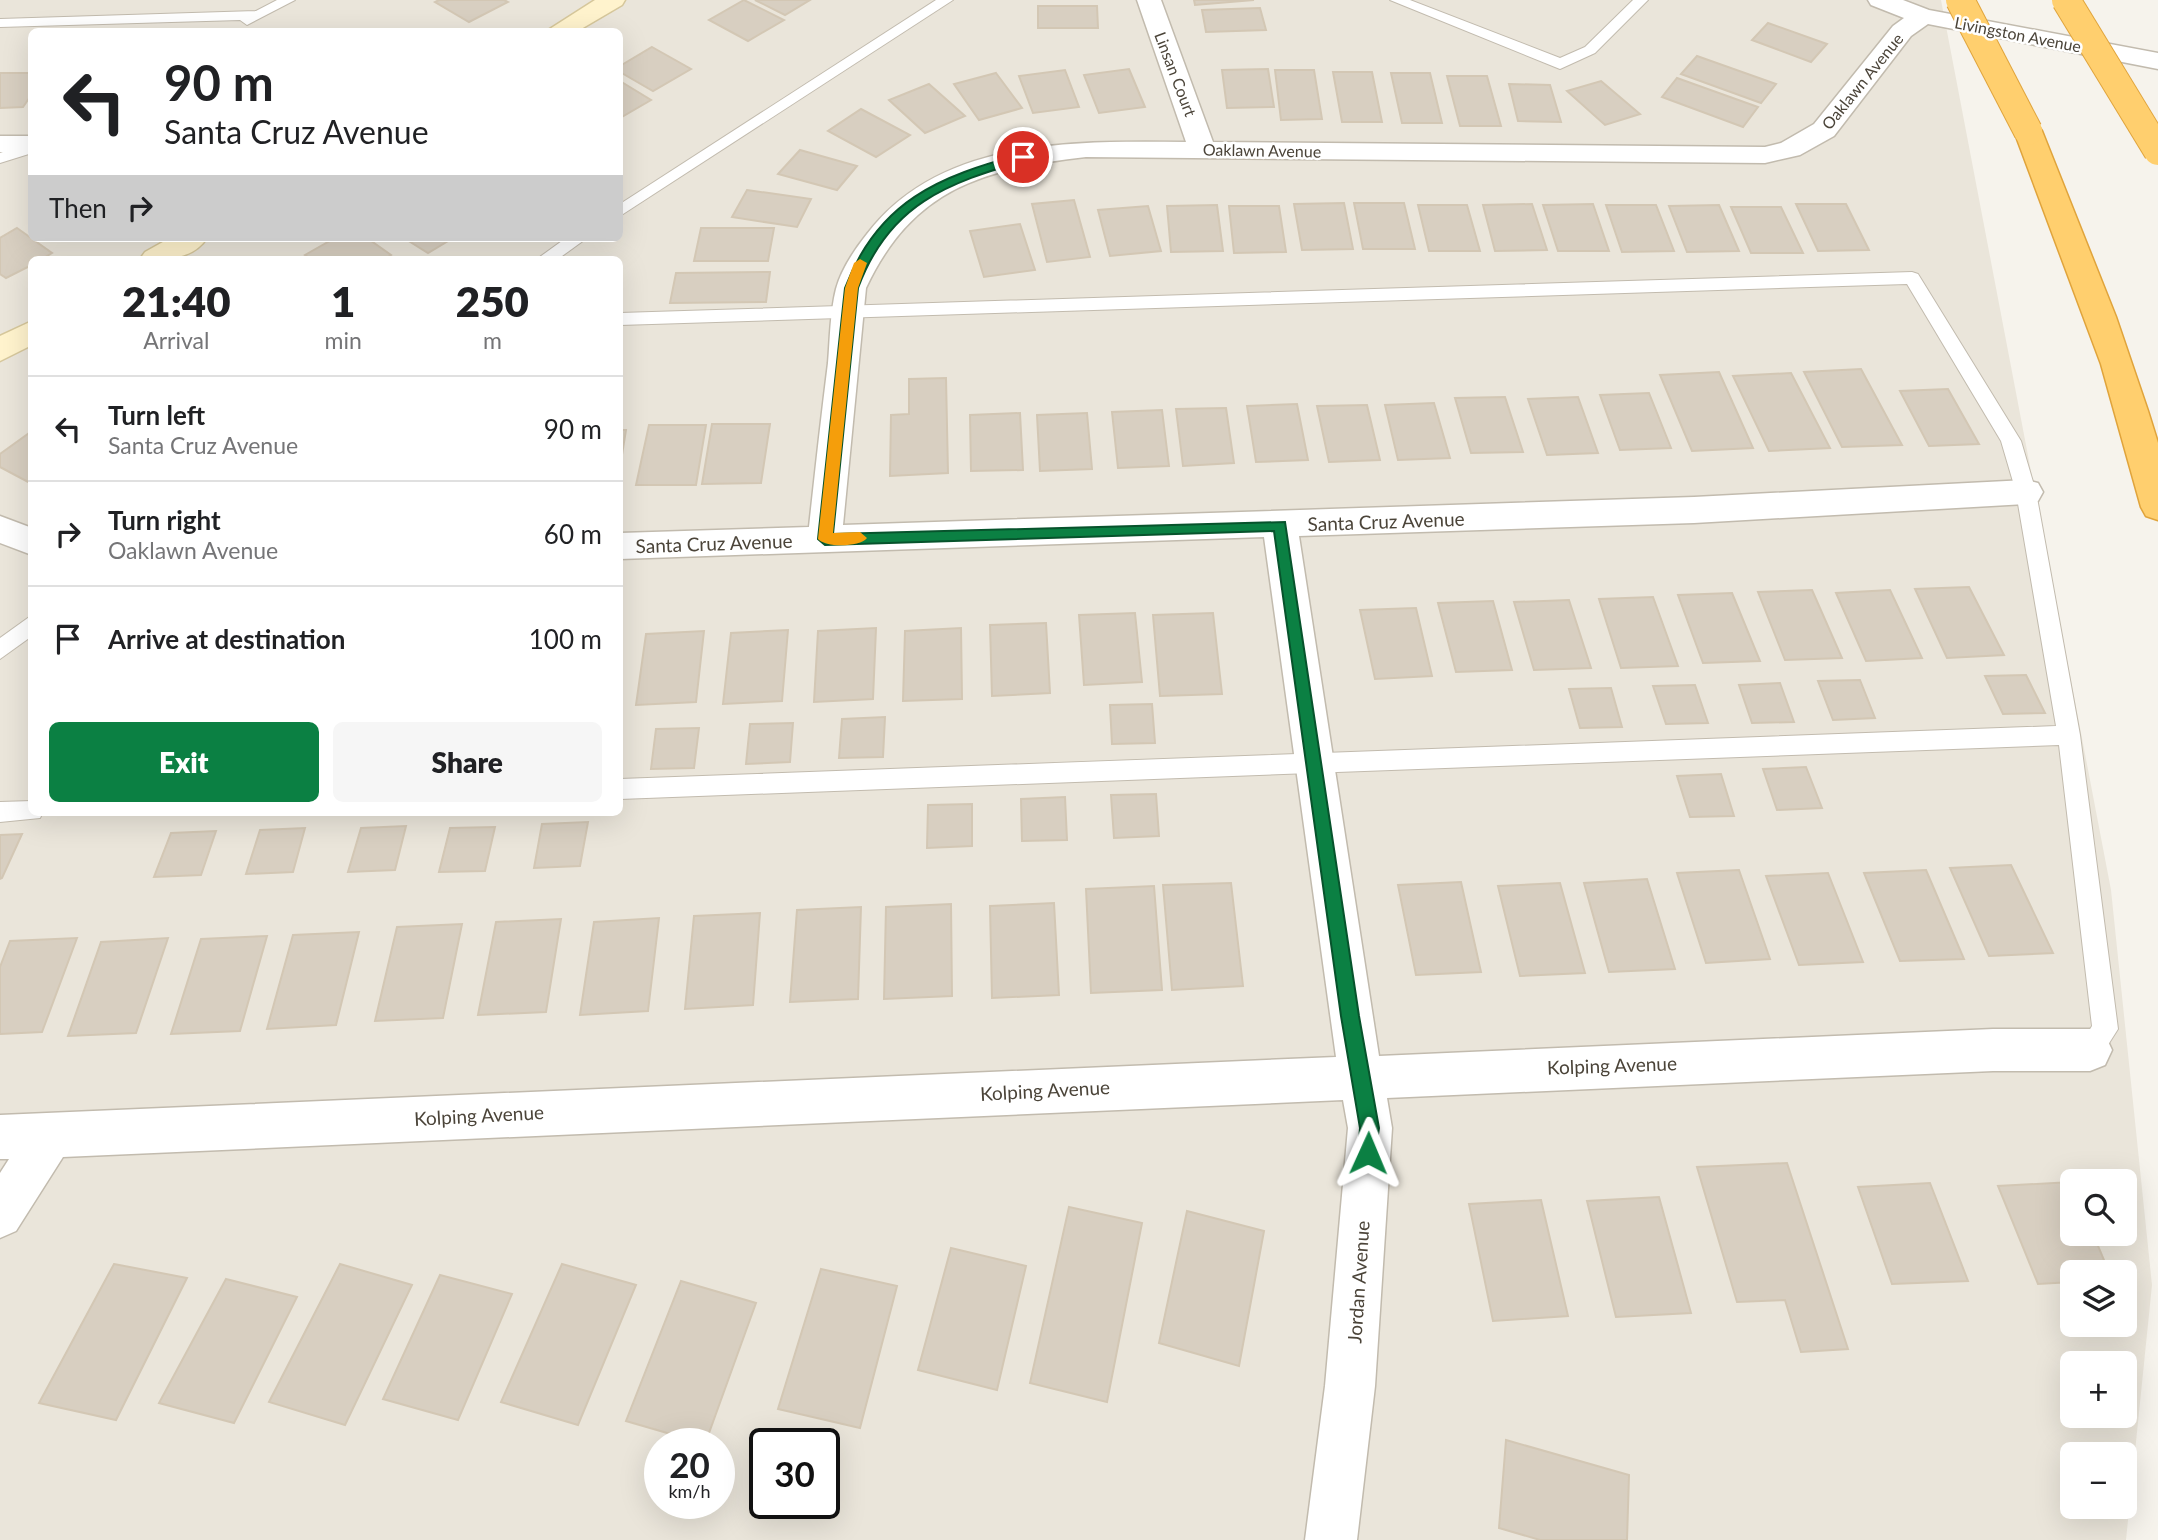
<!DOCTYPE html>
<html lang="en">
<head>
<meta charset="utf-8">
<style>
	:root { --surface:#fff; --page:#f6f6f6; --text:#202124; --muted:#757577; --line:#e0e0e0; --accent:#0b8043 }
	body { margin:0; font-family:Lato,sans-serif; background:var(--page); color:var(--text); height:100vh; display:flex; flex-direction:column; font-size:26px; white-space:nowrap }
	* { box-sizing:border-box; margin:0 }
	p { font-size:23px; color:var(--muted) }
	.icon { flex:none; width:38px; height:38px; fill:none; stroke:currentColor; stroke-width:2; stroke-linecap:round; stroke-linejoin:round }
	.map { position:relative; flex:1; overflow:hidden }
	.side { position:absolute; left:28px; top:256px; width:595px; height:560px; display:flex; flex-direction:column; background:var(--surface); border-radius:10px; box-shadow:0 7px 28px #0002 }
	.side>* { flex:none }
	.banner { position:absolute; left:28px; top:28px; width:595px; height:214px; border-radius:10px; box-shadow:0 7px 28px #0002; background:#fff; color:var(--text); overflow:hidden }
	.controls { position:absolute; left:2060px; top:1169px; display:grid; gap:14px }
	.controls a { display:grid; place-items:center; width:77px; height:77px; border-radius:10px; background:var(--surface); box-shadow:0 7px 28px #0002; font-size:35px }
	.speed { position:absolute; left:644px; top:1428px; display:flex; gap:14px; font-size:35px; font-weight:700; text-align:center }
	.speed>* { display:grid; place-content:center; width:91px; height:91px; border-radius:50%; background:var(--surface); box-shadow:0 7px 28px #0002; line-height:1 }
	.speed small { font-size:18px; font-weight:400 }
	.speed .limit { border:4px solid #111; border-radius:10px; background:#fff; color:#111 }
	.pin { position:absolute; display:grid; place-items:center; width:60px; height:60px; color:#fff; margin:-30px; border:4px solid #fff; border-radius:50%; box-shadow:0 2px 7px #0007 }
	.me { position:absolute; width:77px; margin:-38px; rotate:1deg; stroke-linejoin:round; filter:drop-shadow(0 0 5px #0008) }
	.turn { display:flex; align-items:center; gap:24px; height:147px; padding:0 21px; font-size:32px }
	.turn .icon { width:91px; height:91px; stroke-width:2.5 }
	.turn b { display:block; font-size:49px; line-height:60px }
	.then { display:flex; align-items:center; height:66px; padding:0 21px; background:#0003; gap:14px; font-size:26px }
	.eta { display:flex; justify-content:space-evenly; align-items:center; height:119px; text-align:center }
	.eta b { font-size:42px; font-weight:800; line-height:49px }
	.cta { display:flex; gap:14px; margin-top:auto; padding:14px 21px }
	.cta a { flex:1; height:80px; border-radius:10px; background:var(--accent); color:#fff; font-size:28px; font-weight:800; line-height:80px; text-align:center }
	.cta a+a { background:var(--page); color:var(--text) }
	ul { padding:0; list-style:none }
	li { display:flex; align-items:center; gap:21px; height:105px; padding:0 21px; border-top:2px solid var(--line) }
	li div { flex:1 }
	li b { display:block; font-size:26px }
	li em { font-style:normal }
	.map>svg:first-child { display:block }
</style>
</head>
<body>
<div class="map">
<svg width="2158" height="1540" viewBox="0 0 2158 1540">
	<rect width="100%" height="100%" fill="#f6f3ec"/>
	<path fill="#eae5da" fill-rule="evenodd" d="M0 0H1941L2111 890 2152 1285 2126 1540H0ZM32 32H620V238H32ZM32 259H620V812H32ZM2072 1181H2124V1234H2072ZM2072 1272H2124V1325H2072ZM2072 1363H2124V1416H2072ZM660 1444H719V1503H660ZM765 1444H824V1503H765ZM2072 1454H2124V1507H2072Z"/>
	<g fill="#d8cfc1" stroke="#d3c7b4" stroke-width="2">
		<polygon points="439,0 504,0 508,2 469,22 435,2"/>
		<polygon points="744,0 784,20 748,41 709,20"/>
		<polygon points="755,0 810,0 785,15"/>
		<polygon points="1194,0 1254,0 1195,5"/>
		<polygon points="1038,6 1097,6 1098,28 1038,28"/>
		<polygon points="1260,8 1266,30 1206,32 1202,10"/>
		<polygon points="1768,23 1827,44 1811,62 1752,40"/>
		<polygon points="652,47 691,69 653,91 620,72 620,66"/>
		<polygon points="1697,56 1776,84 1761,103 1681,74"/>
		<polygon points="1129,69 1145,107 1099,113 1084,75"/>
		<polygon points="1268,69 1274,107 1227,108 1222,70"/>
		<polygon points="1065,70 1079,107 1033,113 1019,76"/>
		<polygon points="1275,70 1314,70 1322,119 1281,120"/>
		<polygon points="1333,72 1372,72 1382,122 1342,122"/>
		<polygon points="0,73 32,73 32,94 23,107 0,108"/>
		<polygon points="996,73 1022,108 979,120 954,84"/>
		<polygon points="1391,73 1430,73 1442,123 1402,123"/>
		<polygon points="1447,76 1487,76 1501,126 1460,126"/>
		<polygon points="1677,78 1758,107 1743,127 1662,97"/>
		<polygon points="620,81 651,100 620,118"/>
		<polygon points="1601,81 1640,114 1605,125 1567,91"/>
		<polygon points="929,84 965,116 925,133 889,100"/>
		<polygon points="1509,84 1550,85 1561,122 1518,121"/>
		<polygon points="861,109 910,135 876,157 828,131"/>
		<polygon points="800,150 857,166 837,190 778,174"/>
		<polygon points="747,190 811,199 797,227 732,217"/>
		<polygon points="1074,200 1090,257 1047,262 1032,204"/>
		<polygon points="1344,203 1353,249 1302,250 1294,204"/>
		<polygon points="1354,203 1404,203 1415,249 1363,249"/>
		<polygon points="1532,204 1547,250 1495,251 1483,205"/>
		<polygon points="1593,204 1609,251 1558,251 1543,205"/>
		<polygon points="1796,204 1846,204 1869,250 1818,251"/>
		<polygon points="1217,205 1223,251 1171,252 1167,206"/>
		<polygon points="1418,205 1467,205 1480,251 1429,251"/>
		<polygon points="1606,205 1656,205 1674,251 1622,252"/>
		<polygon points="1719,205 1739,251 1687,252 1669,206"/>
		<polygon points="1148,206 1161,251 1110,256 1098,210"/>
		<polygon points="1229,206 1279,206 1286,252 1234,253"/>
		<polygon points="1731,207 1781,207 1803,253 1751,253"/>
		<polygon points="1020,224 1035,270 984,277 970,231"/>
		<polygon points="17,228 52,253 42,259 32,259 32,265 6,278 0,274 0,238"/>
		<polygon points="701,228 774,228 768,261 694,261"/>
		<polygon points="335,238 367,238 391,255 385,259 311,259 305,255"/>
		<polygon points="404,238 453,238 428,253"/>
		<polygon points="770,272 766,302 670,303 676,273"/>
		<polygon points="1861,369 1902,445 1842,447 1804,372"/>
		<polygon points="1719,372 1753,448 1692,451 1660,375"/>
		<polygon points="1791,373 1830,448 1769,451 1733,376"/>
		<polygon points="946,378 948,473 890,476 891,415 909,414 909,379"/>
		<polygon points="1948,389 1979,444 1929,446 1900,391"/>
		<polygon points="1649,393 1671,448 1620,450 1600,395"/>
		<polygon points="1505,397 1523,452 1471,453 1455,398"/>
		<polygon points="1578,397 1598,453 1547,455 1528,399"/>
		<polygon points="1434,403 1450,458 1398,460 1385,405"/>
		<polygon points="1297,404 1308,460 1256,462 1247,406"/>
		<polygon points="1367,405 1380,460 1329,462 1317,406"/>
		<polygon points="1226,408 1234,463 1183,466 1176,409"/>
		<polygon points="1162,410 1169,466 1118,468 1112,412"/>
		<polygon points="1020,413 1023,470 971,471 970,415"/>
		<polygon points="1087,413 1092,469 1040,471 1037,415"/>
		<polygon points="712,424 770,424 761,483 702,484"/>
		<polygon points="649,425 706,425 696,485 636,485"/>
		<polygon points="620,430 626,430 620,467"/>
		<polygon points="32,431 32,484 0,467 0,454"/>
		<polygon points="1969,587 2004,655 1947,658 1915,589"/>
		<polygon points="1812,590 1842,658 1785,660 1758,592"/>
		<polygon points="1890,590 1922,658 1866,661 1836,593"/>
		<polygon points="1732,593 1760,661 1703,663 1678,595"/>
		<polygon points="1653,597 1678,666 1621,668 1599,599"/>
		<polygon points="1569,600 1591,668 1534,670 1514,602"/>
		<polygon points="1493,601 1512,670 1456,672 1438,603"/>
		<polygon points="1416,608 1432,676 1375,679 1360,610"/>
		<polygon points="1135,613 1142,682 1084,685 1079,615"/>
		<polygon points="1213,613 1222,694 1160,696 1153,615"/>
		<polygon points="1046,623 1050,693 992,696 990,625"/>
		<polygon points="876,628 873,699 814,702 818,631"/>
		<polygon points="961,628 962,699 903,701 905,631"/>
		<polygon points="788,630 782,701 723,704 731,633"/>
		<polygon points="704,631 696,702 636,705 646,634"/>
		<polygon points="2026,675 2045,713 2003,714 1985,676"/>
		<polygon points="1860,680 1875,718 1833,720 1818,681"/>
		<polygon points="1780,683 1794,722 1752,723 1739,685"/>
		<polygon points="1695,685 1708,723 1666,724 1653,686"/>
		<polygon points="1611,688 1622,727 1580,728 1569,689"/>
		<polygon points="1152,704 1155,743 1112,744 1110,705"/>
		<polygon points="885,717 883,757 839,758 842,719"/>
		<polygon points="793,723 790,762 746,764 750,724"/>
		<polygon points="699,728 694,768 651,769 656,729"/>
		<polygon points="1806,767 1822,808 1777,810 1763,769"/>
		<polygon points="1721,774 1734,816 1690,817 1677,776"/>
		<polygon points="1156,794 1159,836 1114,838 1111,795"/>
		<polygon points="1065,797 1067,840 1022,841 1021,799"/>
		<polygon points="972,804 972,846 927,848 928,805"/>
		<polygon points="588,822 580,866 534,868 542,824"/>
		<polygon points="406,826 395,870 348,872 361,828"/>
		<polygon points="495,827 485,871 439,872 450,828"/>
		<polygon points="305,828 293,872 246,874 260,830"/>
		<polygon points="216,831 201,875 154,877 171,833"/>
		<polygon points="22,834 2,878 0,879 0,835"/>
		<polygon points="2011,865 2053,953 1989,956 1950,868"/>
		<polygon points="1739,870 1770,959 1706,963 1677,873"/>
		<polygon points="1926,870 1964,959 1900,961 1864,873"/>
		<polygon points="1828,873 1863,962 1799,965 1766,876"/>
		<polygon points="1647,879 1675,969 1609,972 1584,883"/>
		<polygon points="1461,882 1481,972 1416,975 1398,885"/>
		<polygon points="1231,883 1243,986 1172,990 1163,885"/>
		<polygon points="1560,883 1585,973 1520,976 1498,886"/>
		<polygon points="1154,886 1162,990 1091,993 1086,889"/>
		<polygon points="1054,903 1059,995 992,998 990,906"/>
		<polygon points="951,904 952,996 884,999 886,907"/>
		<polygon points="861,907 858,999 790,1002 797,910"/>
		<polygon points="760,913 753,1005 685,1009 694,916"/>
		<polygon points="659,918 648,1011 580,1015 594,922"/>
		<polygon points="561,919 546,1012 478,1015 496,922"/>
		<polygon points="462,924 443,1018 375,1021 397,927"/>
		<polygon points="359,932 336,1025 267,1029 293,935"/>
		<polygon points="267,936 240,1031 171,1034 201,939"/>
		<polygon points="77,938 42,1032 0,1034 0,967 10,941"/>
		<polygon points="168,938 136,1033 68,1036 101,942"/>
		<polygon points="1787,1163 1848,1349 1801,1352 1785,1300 1737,1302 1697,1167"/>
		<polygon points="2071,1182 2072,1234 2093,1234 2109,1272 2072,1272 2072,1282 2038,1284 1998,1186"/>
		<polygon points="1930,1183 1968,1281 1892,1284 1858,1187"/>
		<polygon points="1659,1197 1691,1313 1616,1317 1587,1201"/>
		<polygon points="1541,1200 1568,1316 1493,1321 1469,1204"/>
		<polygon points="1069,1207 1142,1223 1107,1402 1030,1383"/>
		<polygon points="1187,1211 1264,1231 1239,1366 1159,1343"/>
		<polygon points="951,1248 1026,1266 997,1390 918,1370"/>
		<polygon points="114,1264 187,1278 116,1420 39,1403"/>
		<polygon points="340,1264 412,1285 345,1425 269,1402"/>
		<polygon points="562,1264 636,1285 578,1425 501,1402"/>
		<polygon points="821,1269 897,1286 860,1428 778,1409"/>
		<polygon points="440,1275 512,1294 458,1420 383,1399"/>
		<polygon points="226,1279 297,1297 234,1423 159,1403"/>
		<polygon points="681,1281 756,1303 705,1444 626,1421"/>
		<polygon points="1506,1440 1629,1475 1627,1540 1540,1540 1499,1528"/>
	</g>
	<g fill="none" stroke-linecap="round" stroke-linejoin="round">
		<g stroke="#c2bbae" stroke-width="2">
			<g id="service">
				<polygon points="277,0 295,0 247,25 240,20 0,27 0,19 256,11"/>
				<polygon points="936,0 953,0 620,216 620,204"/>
				<polygon points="1390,0 1410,0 1560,58 1585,47 1633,0 1648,0 1595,53 1560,69"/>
				<polygon points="32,142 32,153 0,163 0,153"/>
				<polygon points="566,238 587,238 558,259 537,259"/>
				<polygon points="1912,272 1918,274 2021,441 2036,492 2080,735 2118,1029 2099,1059 2090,1062 2081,1059 2077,1050 2092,1026 2059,745 620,799 620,779 2056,726 2016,492 2001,441 1907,284 620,325 620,313"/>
				<polygon points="32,615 32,636 0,659 0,638"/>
				<polygon points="32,801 32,812 43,812 40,818 0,822 0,802"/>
			</g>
		</g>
		<g stroke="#c2bbae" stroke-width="3">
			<g id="minor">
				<path d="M1137 0H1161L1213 142 1765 147 1781 143 1814 124 1893 26 1904 18 1871 5 1868 0H1903L1929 10 2158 53V69L1928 24 1911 36 1834 136 1800 155 1765 163 1086 157C983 169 913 188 866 288L843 525 1694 497 2026 480 2038 483 2043 492 2038 501 2026 504 1694 523 1299 536 1379 1056 1993 1029H2090L2105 1035 2112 1050 2105 1065 2090 1071H1993L1387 1098 1392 1128 1375 1386 1357 1540H1305L1325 1386 1348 1128 1343 1100 63 1157 16 1231 0 1238V1173L9 1159H0V1115L1336 1057 1264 537 620 559V533L809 527C815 472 821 418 828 363 830 339 830 312 836 289 841 270 855 249 867 234 941 137 1076 141 1186 142Z"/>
				<rect x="0" y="136" width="32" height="16"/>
				<polygon points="0,516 32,528 32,555 0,543"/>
			</g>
		</g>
		<g stroke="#d6c79b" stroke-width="3">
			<g id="secondary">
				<polygon points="595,0 625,0 622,5 576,32 545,32"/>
				<path d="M170 238H207C192 261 164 259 140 259L145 252Z"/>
				<polygon points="32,321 32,345 0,361 0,336"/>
			</g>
		</g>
		<g stroke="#e0a43c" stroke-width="3">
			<polygon id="motorway" points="2028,123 2038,125 2042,131 2116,317 2148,411 2158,443 2158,520 2146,516 2141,507 2101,364 2014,131 2018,125"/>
		</g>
		<use href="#service" fill="#fff" fill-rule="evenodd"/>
		<use href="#minor" fill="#fff" fill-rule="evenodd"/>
		<use href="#secondary" fill="#fff3cd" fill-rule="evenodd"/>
		<use href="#motorway" fill="#ffcf6e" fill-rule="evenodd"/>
		<g stroke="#e0a43c" stroke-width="30" stroke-linecap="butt">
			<g id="motorway-bridge">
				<polyline points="1960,0 2028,131"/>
				<polyline points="2066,0 2158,151"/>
			</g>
		</g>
		<use href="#motorway-bridge" stroke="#ffcf6e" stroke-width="28"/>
	</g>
	<path fill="#0b8043" stroke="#07532c" stroke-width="2" d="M1023 154 1029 157 1027 160C947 183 889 204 858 288L833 534 1285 522 1359 1016 1379 1128 1374 1160 1368 1163 1361 1160 1358 1153 1360 1128 1341 1016 1274 531 825 545 818 539 845 288C878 201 939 176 1023 154Z"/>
	<path fill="#f59e0b" d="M860 259 867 263 858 288 833 533 860 532 867 538C860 547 826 548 818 539L845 288 854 263Z"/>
	<g text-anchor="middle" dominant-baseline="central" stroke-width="5" stroke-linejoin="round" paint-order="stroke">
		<g font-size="16" fill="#4b4439" stroke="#fff">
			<text transform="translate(2018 34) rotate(11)">Livingston Avenue</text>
			<text transform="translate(1176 74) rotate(69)">Linsan Court</text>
			<text transform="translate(1862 81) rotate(-51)">Oaklawn Avenue</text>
			<text transform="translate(1262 150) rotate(1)">Oaklawn Avenue</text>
		</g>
		<g font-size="19" fill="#4b4439" stroke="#fff">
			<text transform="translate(1386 521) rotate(-2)">Santa Cruz Avenue</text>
			<text transform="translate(714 543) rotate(-2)">Santa Cruz Avenue</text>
			<text transform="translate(1612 1065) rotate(-2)">Kolping Avenue</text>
			<text transform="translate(1045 1090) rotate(-3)">Kolping Avenue</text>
			<text transform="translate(479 1115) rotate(-3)">Kolping Avenue</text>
			<text transform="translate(1358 1282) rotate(-86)">Jordan Avenue</text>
		</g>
	</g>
</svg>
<div class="controls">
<a><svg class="icon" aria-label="search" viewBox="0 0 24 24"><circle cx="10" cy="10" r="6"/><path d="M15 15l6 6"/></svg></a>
<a><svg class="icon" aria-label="layers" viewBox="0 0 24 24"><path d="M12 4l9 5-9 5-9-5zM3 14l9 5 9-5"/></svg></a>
<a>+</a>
<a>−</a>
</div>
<div class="speed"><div>20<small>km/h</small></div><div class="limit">30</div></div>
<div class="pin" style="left:1023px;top:157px;background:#d93025"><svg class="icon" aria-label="arrive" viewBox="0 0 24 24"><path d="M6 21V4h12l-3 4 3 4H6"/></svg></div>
<svg class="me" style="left:1368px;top:1153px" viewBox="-20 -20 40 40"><path d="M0-17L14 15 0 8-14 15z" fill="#0b8043" stroke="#fff" stroke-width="4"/></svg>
<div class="banner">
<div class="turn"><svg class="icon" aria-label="left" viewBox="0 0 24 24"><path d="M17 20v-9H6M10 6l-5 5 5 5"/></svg><div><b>90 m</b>Santa Cruz Avenue</div></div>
<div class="then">Then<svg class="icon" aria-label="right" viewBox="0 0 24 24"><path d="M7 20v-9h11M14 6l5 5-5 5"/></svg></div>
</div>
<section class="side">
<div class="eta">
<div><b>21:40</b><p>Arrival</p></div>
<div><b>1</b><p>min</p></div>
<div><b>250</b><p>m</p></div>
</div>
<ul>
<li><svg class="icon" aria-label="left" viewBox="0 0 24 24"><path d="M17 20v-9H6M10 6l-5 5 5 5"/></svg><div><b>Turn left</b><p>Santa Cruz Avenue</p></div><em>90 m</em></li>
<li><svg class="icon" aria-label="right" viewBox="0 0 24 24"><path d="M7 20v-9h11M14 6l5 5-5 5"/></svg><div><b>Turn right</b><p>Oaklawn Avenue</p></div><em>60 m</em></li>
<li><svg class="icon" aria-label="arrive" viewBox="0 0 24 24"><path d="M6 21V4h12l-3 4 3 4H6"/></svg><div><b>Arrive at destination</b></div><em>100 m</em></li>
</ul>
<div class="cta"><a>Exit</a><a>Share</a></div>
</section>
</div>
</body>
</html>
